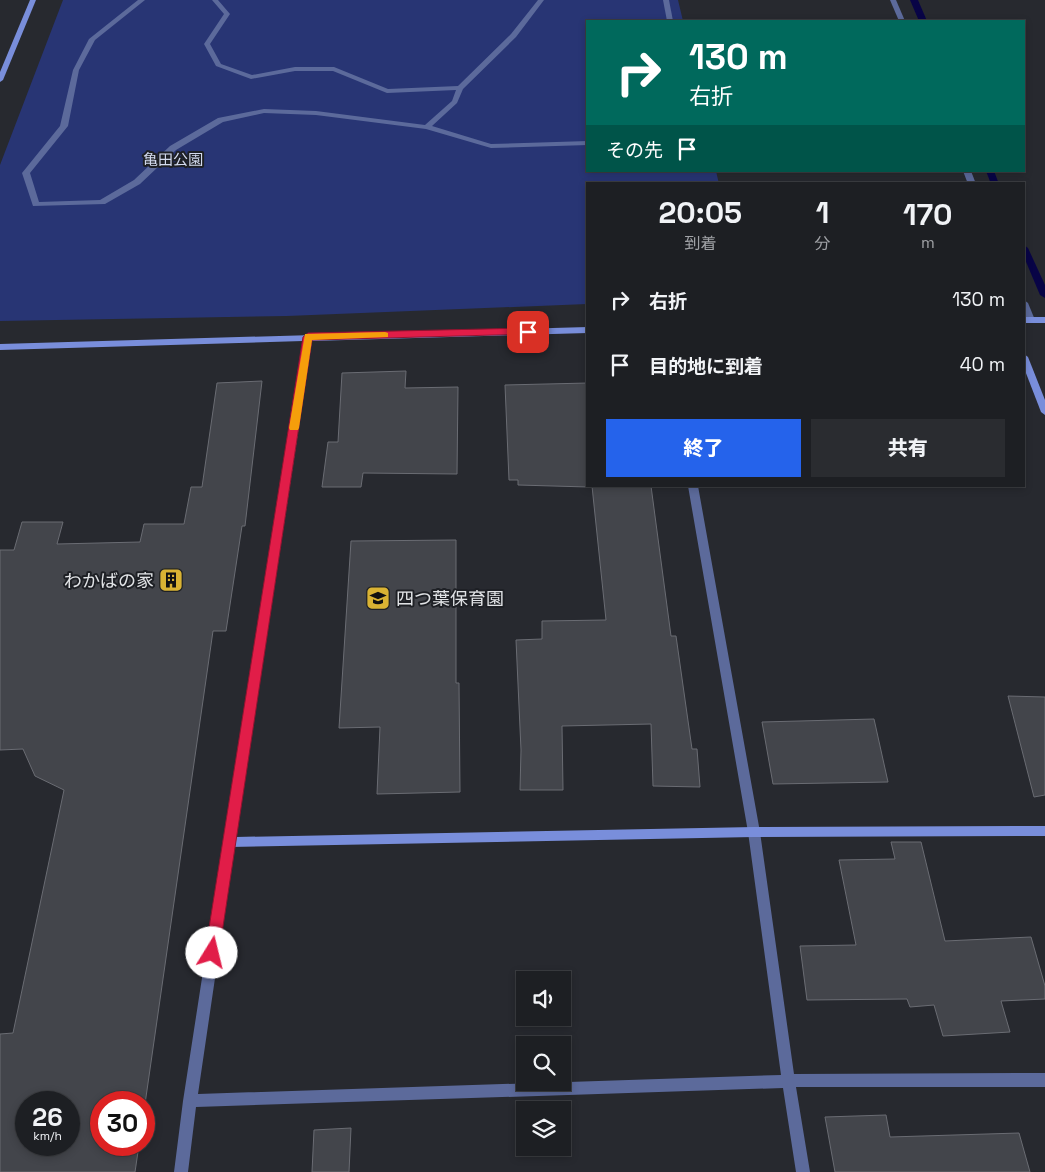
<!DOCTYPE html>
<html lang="ja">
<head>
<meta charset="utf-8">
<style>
	:root { --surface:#1d1f23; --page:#2a2c30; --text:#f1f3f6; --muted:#a0a2a6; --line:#3b3d41; --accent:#2563eb }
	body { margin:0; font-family:"Space Grotesk","Noto Sans JP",sans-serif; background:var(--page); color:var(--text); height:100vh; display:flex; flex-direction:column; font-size:19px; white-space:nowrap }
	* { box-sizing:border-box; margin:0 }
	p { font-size:16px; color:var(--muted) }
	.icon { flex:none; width:28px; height:28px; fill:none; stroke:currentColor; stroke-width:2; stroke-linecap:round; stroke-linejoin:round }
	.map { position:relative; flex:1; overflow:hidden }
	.details { position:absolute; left:586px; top:182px; width:439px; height:305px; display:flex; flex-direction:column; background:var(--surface); border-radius:0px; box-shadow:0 2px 8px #0003,0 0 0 1px var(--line) }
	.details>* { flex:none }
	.guide { position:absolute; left:586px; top:20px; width:439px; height:152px; border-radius:0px; box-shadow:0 2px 8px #0003,0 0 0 1px var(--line); background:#00695c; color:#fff; overflow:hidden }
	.fabs { position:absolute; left:516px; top:971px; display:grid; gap:10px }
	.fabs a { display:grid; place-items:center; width:55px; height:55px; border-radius:0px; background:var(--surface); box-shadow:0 2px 8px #0003,0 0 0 1px var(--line); font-size:25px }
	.speed { position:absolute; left:15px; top:1091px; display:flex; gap:10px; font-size:25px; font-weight:700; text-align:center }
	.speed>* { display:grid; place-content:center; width:65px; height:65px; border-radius:50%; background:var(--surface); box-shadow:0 2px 8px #0003,0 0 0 1px var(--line); line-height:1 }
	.speed small { font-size:12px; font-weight:400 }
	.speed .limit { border:8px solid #d22; background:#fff; color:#111 }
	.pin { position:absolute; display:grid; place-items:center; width:42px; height:42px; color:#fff; margin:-21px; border-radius:10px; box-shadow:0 2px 8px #0006 }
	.me { position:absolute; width:55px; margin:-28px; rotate:9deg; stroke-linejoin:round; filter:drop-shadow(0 0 4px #0008) }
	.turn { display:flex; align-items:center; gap:18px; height:105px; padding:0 20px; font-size:22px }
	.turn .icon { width:65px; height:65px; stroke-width:2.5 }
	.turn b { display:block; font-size:35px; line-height:42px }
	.then { display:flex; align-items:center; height:48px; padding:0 20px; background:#0003; gap:10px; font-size:19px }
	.eta { display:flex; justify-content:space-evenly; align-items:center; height:85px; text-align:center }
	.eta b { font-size:30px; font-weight:800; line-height:35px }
	.action { display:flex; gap:10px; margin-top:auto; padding:10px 20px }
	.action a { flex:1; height:58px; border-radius:0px; background:var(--accent); color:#fff; font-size:20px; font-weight:800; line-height:58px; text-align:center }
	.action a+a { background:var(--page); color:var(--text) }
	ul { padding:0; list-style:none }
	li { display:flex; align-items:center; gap:15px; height:65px; padding:0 20px }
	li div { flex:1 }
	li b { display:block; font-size:19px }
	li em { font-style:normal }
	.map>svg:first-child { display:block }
</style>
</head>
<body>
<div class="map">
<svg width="1045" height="1172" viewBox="0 0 1045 1172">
	<rect width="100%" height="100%" fill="#27292f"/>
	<polygon fill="#283574" points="63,0 678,0 683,21 588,21 588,171 716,171 719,184 588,184 587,304 287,316 0,321 0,165"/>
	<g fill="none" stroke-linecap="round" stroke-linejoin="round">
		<g fill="#080446" fill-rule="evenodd">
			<polygon points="910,0 918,0 927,21 919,21"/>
			<polygon points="986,171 994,171 999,184 991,184"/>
			<polygon points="1024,245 1028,248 1045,285 1045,298 1040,295 1024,257"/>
		</g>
	</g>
	<g fill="#43454b" stroke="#6a6c73" fill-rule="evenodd">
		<polygon points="406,371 405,388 458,387 457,474 363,473 361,487 322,487 328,442 338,442 342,373"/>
		<path d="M262 381 245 526H242L226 631H213L144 1111V1102H101V1145H139L135 1172H0V1034L13 1033 64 790 35 776 23 749 0 750V550H14L22 522H63L57 544 140 542 144 524H184L191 487H202L217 383ZM26 1102H69V1145H26Z"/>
		<polygon points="588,383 588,487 518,485 518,480 509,480 505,385"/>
		<polygon points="592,486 651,486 671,636 676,636 692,749 697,749 700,787 653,786 651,724 562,726 563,790 520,790 521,750 516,640 542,639 542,621 606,620"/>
		<polygon points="456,540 456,683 459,683 460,792 377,794 380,727 339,728 351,541"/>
		<polygon points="1008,696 1045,697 1045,795 1034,797"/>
		<polygon points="874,719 888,782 773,784 762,722"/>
		<polygon points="891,842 921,842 945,941 1031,937 1045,986 1045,999 1001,1001 1010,1032 943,1036 934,1005 910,1007 907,999 807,1000 800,946 856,945 839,860 895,859"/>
		<polygon points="886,1115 890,1137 1019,1133 1030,1172 835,1172 825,1117"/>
		<polygon points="351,1128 349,1172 312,1172 314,1130"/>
	</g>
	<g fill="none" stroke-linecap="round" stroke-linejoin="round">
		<g fill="#5c6a9b" fill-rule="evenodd">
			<polygon points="138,0 145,0 95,40 79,70 68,126 30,173 39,202 100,200 134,180 170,146 218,118 264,109 316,111 425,125 452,101 456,90 387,93 333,71 295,71 251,79 216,66 204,44 224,14 212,0 218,0 230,14 210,44 221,64 252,75 295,67 334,67 388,89 458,86 511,34 538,0 544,0 516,37 463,89 457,103 432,126 491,144 588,141 588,145 491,148 426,129 316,115 264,113 223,122 176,150 140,184 105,204 33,206 22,173 60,126 73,70 89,39"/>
			<polygon points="663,0 669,0 673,21 667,21"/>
		</g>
		<g fill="#5c6a9b" fill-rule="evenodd">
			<polygon points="890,0 896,0 905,21 899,21"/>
			<polygon points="963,171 971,171 976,184 968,184"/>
			<path d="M1024 300 1028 303 1035 320 1034 322H1028C1024 315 1023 308 1024 300Z"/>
			<polygon points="688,486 698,486 760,832 794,1074 1045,1073 1045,1087 796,1087 810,1172 796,1172 783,1088 196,1107 188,1172 174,1172 183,1101 223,842 225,838 229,837 233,838 235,842 198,1094 781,1075 748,832"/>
		</g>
		<g fill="#798edb" fill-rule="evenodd">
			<polygon points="30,0 36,0 3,80 0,82 0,72"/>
			<rect x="1024" y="317" width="21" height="6"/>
			<polygon points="588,327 588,333 312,341 236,837 754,827 1045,826 1045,836 754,837 229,847 225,846 223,842 303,341 0,350 0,344"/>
			<polygon points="1024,354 1028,357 1045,400 1045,415 1041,412 1024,368"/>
		</g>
	</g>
	<polygon fill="#e11d48" stroke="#92132f" points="528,328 531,329 531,334 312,340 219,953 217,958 212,960 207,958 205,953 303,337 308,333"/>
	<polygon fill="#f59e0b" points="385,332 388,333 388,337 312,340 299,428 298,430 290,430 289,428 305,334"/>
	<defs>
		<g id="building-square" transform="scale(1.25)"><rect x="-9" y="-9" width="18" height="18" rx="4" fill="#dab333" stroke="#1e2025"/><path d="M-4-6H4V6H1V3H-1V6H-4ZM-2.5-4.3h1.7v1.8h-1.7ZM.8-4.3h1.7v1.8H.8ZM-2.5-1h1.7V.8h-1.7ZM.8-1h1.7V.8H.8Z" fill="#111"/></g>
		<g id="school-square" transform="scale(1.25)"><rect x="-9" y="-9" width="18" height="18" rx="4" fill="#dab333" stroke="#1e2025"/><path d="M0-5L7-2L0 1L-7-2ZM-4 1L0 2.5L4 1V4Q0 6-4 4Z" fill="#111"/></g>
	</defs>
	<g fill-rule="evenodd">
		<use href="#building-square" x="171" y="580"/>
		<use href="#school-square" x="378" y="598"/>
	</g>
	<g text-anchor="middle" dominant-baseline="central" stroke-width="4" stroke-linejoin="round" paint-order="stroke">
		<g font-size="15" fill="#d3daee" stroke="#1e2025">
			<text x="173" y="159">亀田公園</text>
		</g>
		<g font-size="18" fill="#e1e3e6" stroke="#1e2025" text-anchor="end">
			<text x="154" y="580">わかばの家</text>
			<text x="396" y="598" text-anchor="start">四つ葉保育園</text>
		</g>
	</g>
</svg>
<div class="fabs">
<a><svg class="icon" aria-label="sound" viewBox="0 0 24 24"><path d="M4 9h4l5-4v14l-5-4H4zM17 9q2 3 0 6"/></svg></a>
<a><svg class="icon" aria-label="search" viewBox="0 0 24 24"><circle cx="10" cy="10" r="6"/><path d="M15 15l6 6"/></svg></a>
<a><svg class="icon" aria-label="layers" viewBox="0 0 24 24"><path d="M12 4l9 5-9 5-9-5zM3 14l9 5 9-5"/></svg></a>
</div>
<div class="speed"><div>26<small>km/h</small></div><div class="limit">30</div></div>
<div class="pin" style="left:528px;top:332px;background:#d93025"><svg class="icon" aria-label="arrive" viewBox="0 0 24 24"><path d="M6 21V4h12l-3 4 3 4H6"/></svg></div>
<svg class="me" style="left:212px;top:953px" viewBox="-20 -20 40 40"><circle r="19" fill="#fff"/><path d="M0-13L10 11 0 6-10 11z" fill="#e11d48"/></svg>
<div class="guide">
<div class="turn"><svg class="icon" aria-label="right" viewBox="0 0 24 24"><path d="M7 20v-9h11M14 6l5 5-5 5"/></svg><div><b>130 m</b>右折</div></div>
<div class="then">その先<svg class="icon" aria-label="arrive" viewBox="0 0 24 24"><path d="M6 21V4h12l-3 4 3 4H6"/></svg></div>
</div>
<section class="details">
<div class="eta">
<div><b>20:05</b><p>到着</p></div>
<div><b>1</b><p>分</p></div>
<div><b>170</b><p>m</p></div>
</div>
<ul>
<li><svg class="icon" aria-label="right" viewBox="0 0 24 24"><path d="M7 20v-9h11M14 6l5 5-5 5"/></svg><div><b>右折</b></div><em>130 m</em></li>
<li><svg class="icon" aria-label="arrive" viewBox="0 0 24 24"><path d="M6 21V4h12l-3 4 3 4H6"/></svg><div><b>目的地に到着</b></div><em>40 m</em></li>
</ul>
<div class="action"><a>終了</a><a>共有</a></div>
</section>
</div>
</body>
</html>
